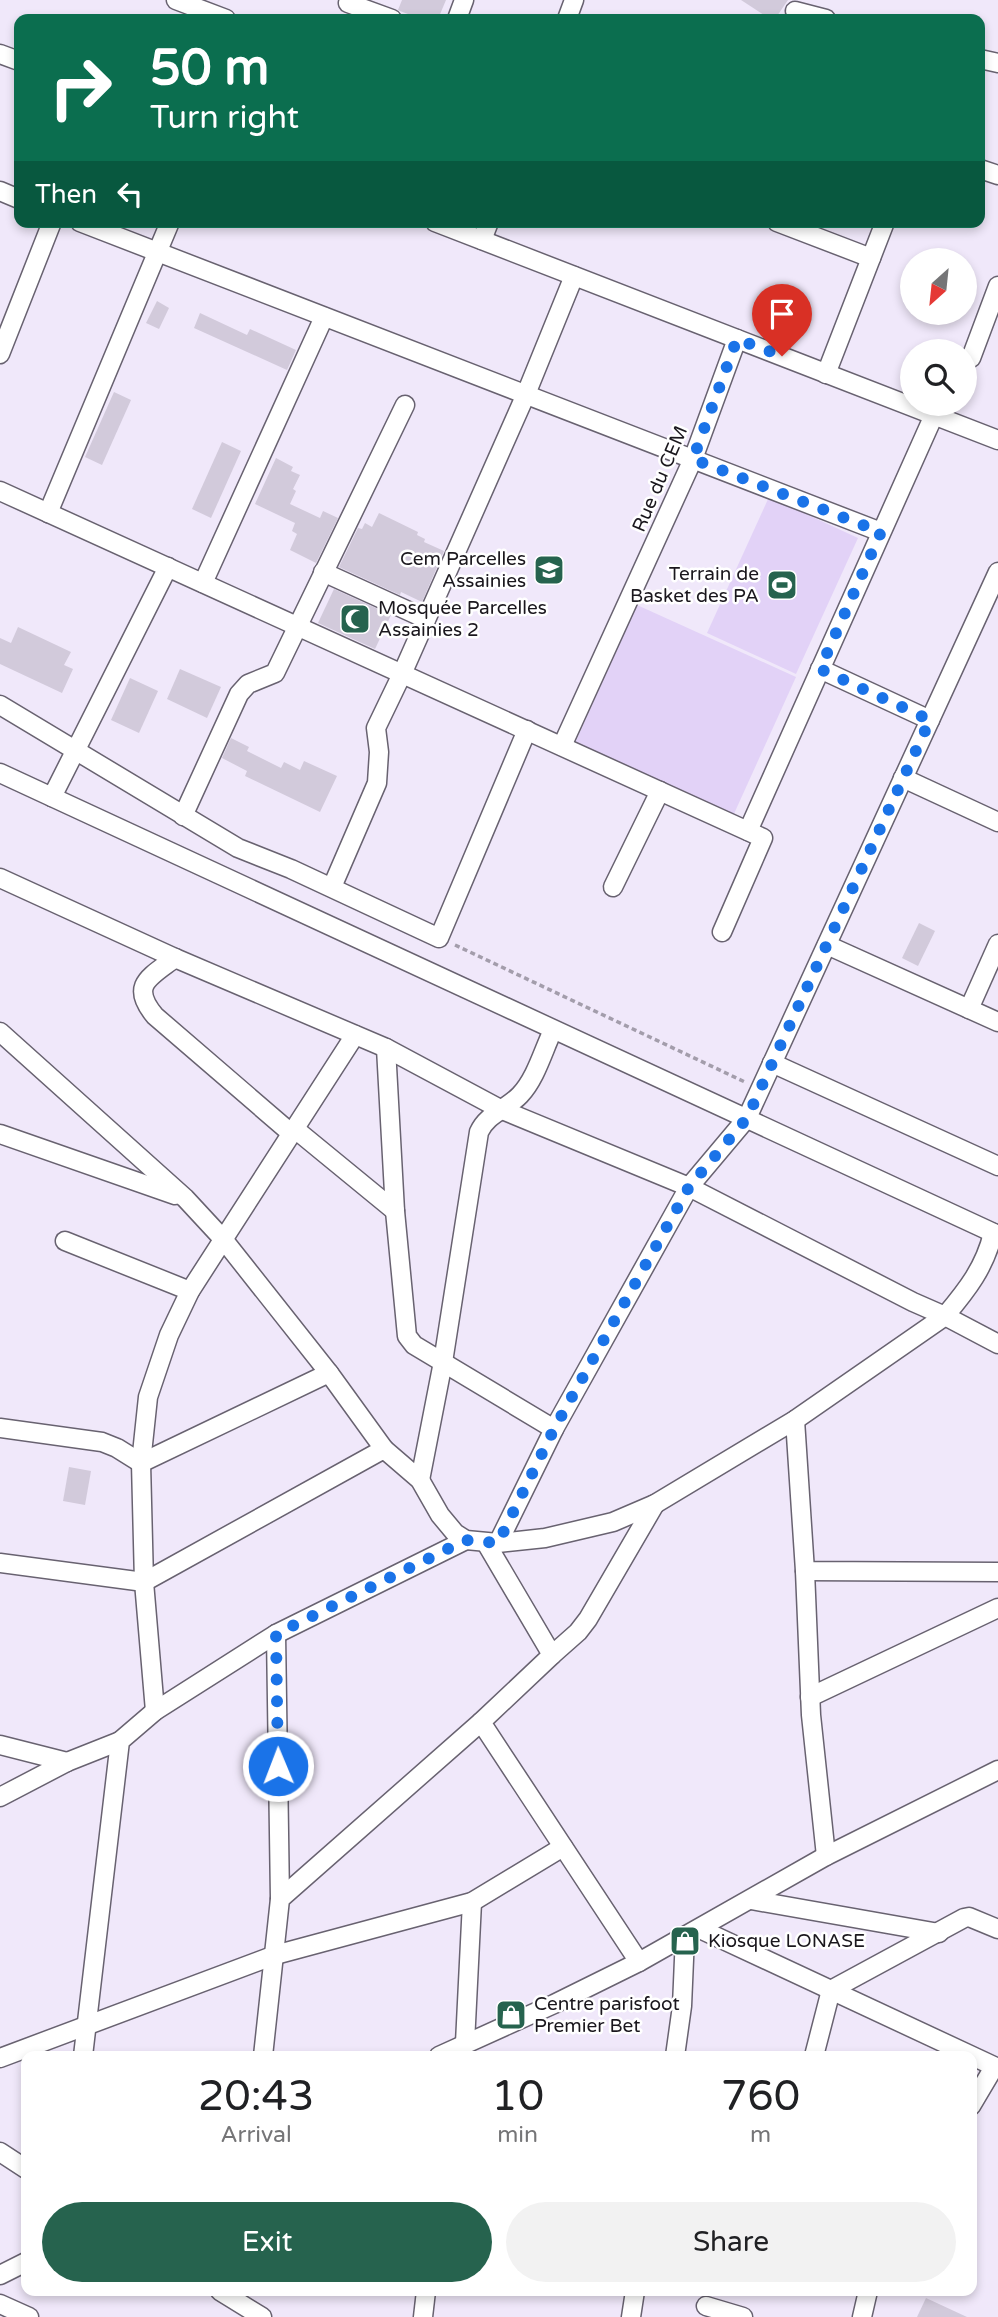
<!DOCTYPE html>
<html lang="en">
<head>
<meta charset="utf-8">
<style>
	:root { --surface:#fff; --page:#f2f2f2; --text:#202124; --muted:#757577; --accent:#26634e }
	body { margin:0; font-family:"Varela Round",sans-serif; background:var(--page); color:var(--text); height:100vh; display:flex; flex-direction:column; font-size:26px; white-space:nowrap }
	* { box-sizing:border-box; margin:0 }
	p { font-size:23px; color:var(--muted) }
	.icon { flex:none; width:38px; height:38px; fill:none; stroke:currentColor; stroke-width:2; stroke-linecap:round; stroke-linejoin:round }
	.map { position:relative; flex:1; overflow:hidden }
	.panel { position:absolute; left:21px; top:2051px; width:956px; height:245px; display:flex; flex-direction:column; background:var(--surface); border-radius:14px; box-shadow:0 4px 10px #0003 }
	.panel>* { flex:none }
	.hud { position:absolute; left:14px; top:14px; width:971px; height:214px; border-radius:14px; box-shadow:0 4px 10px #0003; background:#0b6e4f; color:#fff; overflow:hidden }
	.needle { width:46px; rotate:207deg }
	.tools { position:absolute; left:900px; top:248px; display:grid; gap:14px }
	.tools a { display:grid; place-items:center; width:77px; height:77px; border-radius:50%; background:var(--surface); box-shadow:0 4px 10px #0003; font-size:35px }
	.pin { position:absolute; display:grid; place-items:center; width:60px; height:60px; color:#fff; margin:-72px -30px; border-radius:50% 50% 50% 0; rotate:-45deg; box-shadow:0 0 7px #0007 }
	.pin .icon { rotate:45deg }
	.me { position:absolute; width:77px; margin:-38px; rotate:359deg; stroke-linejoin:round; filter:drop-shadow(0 0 5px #0008) }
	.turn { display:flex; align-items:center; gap:24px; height:147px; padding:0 21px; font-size:32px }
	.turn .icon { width:91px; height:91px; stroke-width:2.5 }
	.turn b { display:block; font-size:49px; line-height:60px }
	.then { display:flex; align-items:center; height:66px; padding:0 21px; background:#0003; gap:14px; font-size:26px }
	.eta { display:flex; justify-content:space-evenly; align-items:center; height:119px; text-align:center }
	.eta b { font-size:42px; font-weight:600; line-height:49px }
	.button { display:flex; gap:14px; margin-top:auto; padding:14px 21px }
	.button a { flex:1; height:80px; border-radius:42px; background:var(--accent); color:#fff; font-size:28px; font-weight:600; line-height:80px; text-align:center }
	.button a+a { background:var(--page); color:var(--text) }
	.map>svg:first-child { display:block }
</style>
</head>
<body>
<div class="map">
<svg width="998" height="2317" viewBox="0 0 998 2317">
	<rect width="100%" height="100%" fill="#f0e8fa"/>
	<g fill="#e2d2f7">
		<polygon points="769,497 858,538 796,674 707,633"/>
		<polygon points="637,605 796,677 733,816 575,743"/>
	</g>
	<g fill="#d2cadb">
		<polygon points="402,0 446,0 438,19 421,19 400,11 398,10"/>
		<polygon points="741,0 788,0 775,19 770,19"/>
		<polygon points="157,301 169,308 159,329 146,323"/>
		<polygon points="200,313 247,335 250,329 296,350 287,370 194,328"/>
		<polygon points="114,392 131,400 102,465 85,457"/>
		<polygon points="222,442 241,451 211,518 192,509"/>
		<polygon points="276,458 293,467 291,471 300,475 293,489 296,491 290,504 320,518 323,511 338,518 316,563 290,550 297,534 292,531 295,523 255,504"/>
		<polygon points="379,513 418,532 417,535 425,539 424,542 444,551 422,602 401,592 400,595 339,567 358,528 362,529 365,523 372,527"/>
		<polygon points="334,589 391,615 375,649 318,623"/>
		<polygon points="18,627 71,652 64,665 73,669 62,693 0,664 0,638 11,643"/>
		<polygon points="180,669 221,687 207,718 167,699"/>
		<polygon points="130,678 158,691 139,733 111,720"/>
		<polygon points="231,738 249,747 247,751 281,768 284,762 300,770 304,761 337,776 320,812 245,776 247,771 222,758"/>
		<polygon points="919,923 935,931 918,966 902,958"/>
		<polygon points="69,1467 91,1471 85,1505 63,1501"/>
		<polygon points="926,2298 967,2317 917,2317"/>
	</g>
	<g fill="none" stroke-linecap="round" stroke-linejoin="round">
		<g stroke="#686270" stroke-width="21">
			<g id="minor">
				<polyline points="176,0 226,19"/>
				<polyline points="348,3 392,19"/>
				<polyline points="795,11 826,19"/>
				<polyline points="457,19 464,0"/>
				<polyline points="567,19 574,0"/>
				<polyline points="0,54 19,61"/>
				<polyline points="980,59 998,63"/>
				<polyline points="980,169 998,175"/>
				<polyline points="0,191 19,199"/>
				<polyline points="80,222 881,532"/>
				<polyline points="435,222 998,440"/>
				<polyline points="777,222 871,258"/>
				<polyline points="482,240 489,222"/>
				<polyline points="0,354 52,222"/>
				<polyline points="971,358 998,286"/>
				<polyline points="826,374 885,222"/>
				<polyline points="0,491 763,838 722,932"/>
				<polyline points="48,513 170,222"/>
				<polyline points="323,572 426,619"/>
				<polyline points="203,583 324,317"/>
				<polyline points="820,669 930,720"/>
				<polyline points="0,705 238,848 291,869 439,938 527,730"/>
				<polyline points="562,746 693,459 737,339"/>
				<polyline points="0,773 998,1235"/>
				<polyline points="903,778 998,822"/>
				<polyline points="52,797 168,567"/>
				<polyline points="183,816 239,694 248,684 275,673 405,405"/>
				<polyline points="748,831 934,415"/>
				<path d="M0 878 175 958 386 1048 500 1109 689 1187 913 1302 945 1316C967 1290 985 1267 993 1233"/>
				<polyline points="332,887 377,783 379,752 376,728 402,674 526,394 574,276"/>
				<polyline points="613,887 660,791"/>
				<polyline points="827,945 998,1022"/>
				<path d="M175 958C150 977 129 985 155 1016L292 1134"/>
				<polyline points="969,1009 998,944"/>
				<polyline points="0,1032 185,1198 223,1239 329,1373 384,1449"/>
				<polyline points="386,1048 395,1211 407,1336 414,1345 554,1429"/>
				<polyline points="772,1063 998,1166"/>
				<polyline points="295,1129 395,1211"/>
				<polyline points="0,1134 175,1195"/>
				<polyline points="65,1241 190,1291"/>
				<polyline points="795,1420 805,1571 998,1572"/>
				<polyline points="0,1428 102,1442 117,1448 141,1463 329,1373"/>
				<path d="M420 1480 443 1362 479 1132C487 1114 507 1109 520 1095 536 1078 543 1051 553 1030"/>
				<polyline points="486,1543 552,1655 481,1722 639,1962"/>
				<polyline points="498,1543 554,1429 689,1187 747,1118 998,572"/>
				<polyline points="0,1563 144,1582 384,1449 420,1480 440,1515 455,1533 466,1540 498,1543 545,1538 613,1522 655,1504 795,1420 945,1316 998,1344"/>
				<polyline points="805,1571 811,1715 826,1856"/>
				<polyline points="276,1634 280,1899"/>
				<polyline points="552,1655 578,1632 588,1619 655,1504"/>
				<polyline points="810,1697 998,1608"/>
				<polyline points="155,1711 144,1582 141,1463 148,1397 169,1335 190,1291 355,1035"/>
				<polyline points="0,1745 67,1762"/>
				<polyline points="0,1797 67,1762 120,1741"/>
				<polyline points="751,1900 939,1933"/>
				<polyline points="700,1929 998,2068"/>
				<polyline points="462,2052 465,2043 472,1902"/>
				<polyline points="83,2056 120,1741 155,1711 276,1634 466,1540"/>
				<polyline points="263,2056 280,1899 481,1722"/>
				<polyline points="439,2056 554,2004 639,1962 826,1856 998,1770"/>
				<polyline points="675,2056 682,2006 685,1936"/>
				<polyline points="814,2056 831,1990 964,1918 969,1917 998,1929"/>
				<polyline points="0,2058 275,1955 472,1902 563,1847"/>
				<polyline points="971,2106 994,2067"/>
				<polyline points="0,2152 26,2169"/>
				<polyline points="0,2275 26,2262"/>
				<polyline points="220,2291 262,2317"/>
				<polyline points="0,2304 29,2317"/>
				<polyline points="706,2306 743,2317"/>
				<polyline points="423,2317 426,2291"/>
				<polyline points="631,2317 635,2291"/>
				<polyline points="862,2317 868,2291"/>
			</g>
		</g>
		<polyline stroke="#a39dab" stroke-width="3.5" stroke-dasharray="5 3.5" stroke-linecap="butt" points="455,945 745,1082"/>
		<use href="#minor" stroke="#fff" stroke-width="18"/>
	</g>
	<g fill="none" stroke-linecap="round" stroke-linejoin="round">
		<polyline stroke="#1a73e8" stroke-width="12" stroke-dasharray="0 21.6" points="278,1766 276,1634 466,1540 498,1543 554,1429 689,1187 747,1118 930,720 820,669 881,532 693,459 737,339 782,356"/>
	</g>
	<defs>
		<g id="school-square" transform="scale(1.575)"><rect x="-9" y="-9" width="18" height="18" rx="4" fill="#26634e" stroke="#fff"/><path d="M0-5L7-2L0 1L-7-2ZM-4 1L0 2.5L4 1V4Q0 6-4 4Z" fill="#fff"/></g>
		<g id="stadium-square" transform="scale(1.575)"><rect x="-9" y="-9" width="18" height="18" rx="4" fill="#26634e" stroke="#fff"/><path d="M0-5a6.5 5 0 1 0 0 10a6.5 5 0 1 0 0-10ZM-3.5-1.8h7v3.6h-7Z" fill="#fff"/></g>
		<g id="mosque-square" transform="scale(1.575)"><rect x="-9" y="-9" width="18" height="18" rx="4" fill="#26634e" stroke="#fff"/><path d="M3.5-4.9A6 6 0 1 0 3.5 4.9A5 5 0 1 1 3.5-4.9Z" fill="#fff"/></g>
		<g id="shop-square" transform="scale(1.575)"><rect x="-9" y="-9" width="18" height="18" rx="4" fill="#26634e" stroke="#fff"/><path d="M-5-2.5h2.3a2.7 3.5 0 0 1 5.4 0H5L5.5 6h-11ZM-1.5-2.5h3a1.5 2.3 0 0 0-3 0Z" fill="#fff"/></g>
	</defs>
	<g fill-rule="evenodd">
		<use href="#school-square" x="549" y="570"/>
		<use href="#stadium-square" x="782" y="585"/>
		<use href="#mosque-square" x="355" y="619"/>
		<use href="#shop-square" x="685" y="1941"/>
		<use href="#shop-square" x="511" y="2015"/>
	</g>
	<g text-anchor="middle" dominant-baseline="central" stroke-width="5" stroke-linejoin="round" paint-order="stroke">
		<g font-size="19" fill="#1a171d" stroke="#fff">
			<text transform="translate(660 479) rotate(-67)">Rue du CEM</text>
		</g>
		<g font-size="19" fill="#1a171d" stroke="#fff" text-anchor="start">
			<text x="526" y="559" text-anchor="end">Cem Parcelles<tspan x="526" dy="22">Assainies</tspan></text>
			<text x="759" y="574" text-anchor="end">Terrain de<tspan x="759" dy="22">Basket des PA</tspan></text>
			<text x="378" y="608">Mosquée Parcelles<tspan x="378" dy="22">Assainies 2</tspan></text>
			<text x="708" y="1941">Kiosque LONASE</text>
			<text x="534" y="2004">Centre parisfoot<tspan x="534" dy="22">Premier Bet</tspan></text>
		</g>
	</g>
</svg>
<div class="tools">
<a><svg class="needle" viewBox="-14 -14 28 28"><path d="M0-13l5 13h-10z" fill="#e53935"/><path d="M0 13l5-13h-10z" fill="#757577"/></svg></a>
<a><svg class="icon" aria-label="search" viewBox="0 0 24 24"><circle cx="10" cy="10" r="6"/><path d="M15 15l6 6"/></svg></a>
</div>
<div class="pin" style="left:782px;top:356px;background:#d93025"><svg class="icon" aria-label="arrive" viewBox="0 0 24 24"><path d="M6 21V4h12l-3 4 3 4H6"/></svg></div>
<svg class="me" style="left:278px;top:1766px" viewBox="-20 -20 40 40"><circle r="17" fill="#1a73e8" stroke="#fff" stroke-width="3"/><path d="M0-11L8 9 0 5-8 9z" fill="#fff"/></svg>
<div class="hud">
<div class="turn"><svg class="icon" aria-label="right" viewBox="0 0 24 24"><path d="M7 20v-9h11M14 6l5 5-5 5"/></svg><div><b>50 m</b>Turn right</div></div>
<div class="then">Then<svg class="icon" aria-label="left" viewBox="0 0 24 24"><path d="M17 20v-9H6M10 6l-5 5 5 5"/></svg></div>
</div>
<section class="panel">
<div class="eta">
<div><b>20:43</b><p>Arrival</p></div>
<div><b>10</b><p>min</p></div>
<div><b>760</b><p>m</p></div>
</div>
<div class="button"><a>Exit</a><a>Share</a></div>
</section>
</div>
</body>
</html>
